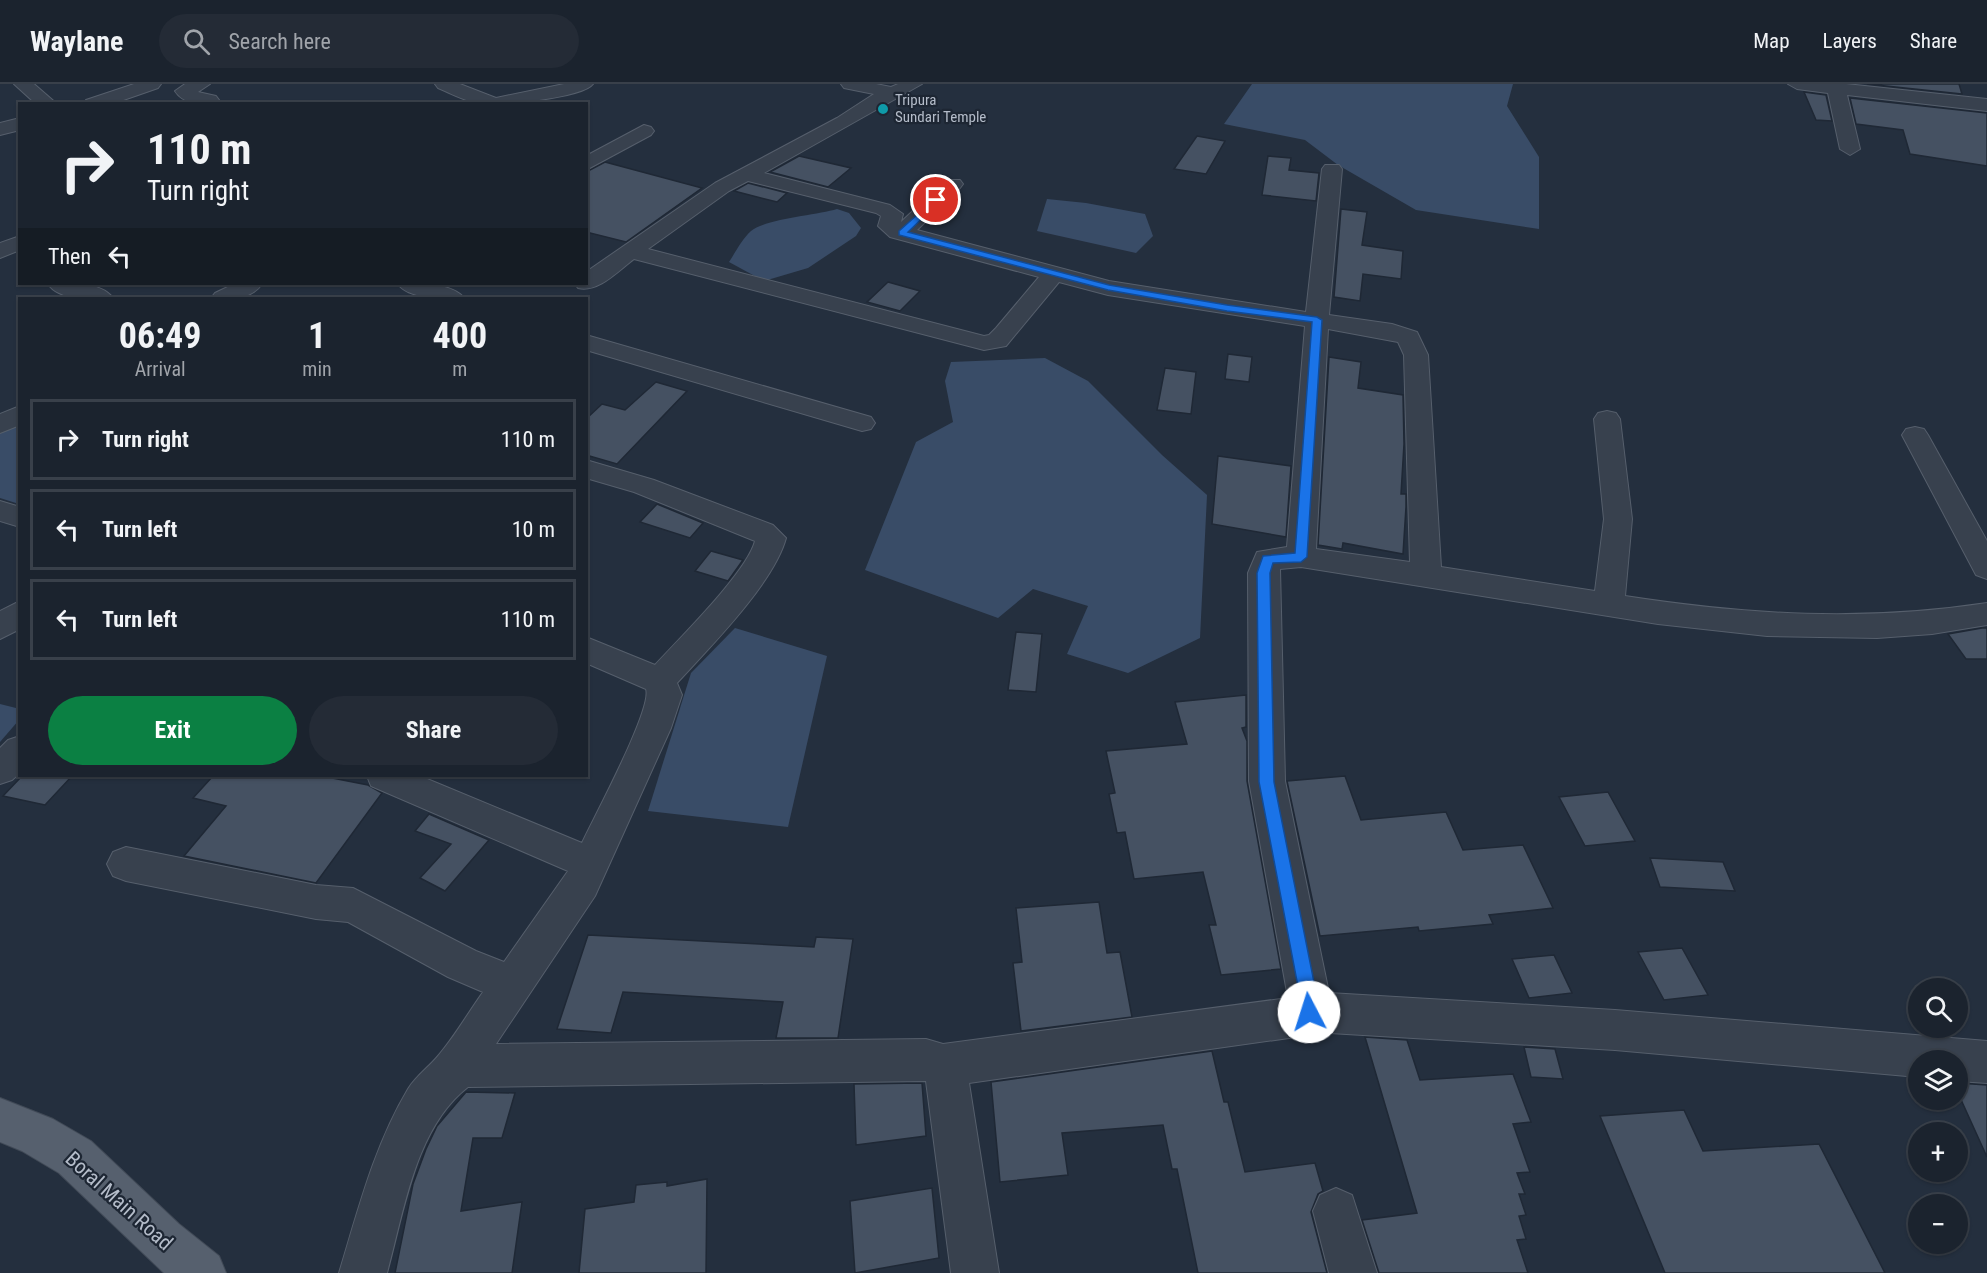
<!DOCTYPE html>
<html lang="en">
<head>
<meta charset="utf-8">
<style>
	:root { --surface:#1b232e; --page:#242b36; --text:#f1f3f6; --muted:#a0a4aa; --line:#39404a; --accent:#0b8043 }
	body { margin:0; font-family:"Roboto Condensed",sans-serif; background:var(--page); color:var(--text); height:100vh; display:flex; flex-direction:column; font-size:22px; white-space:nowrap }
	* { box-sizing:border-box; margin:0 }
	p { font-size:20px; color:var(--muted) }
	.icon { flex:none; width:33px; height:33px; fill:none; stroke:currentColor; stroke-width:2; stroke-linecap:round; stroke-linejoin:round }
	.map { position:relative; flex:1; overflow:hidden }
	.sheet { position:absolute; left:18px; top:213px; width:570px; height:480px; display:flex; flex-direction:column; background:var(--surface); border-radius:0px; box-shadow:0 2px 4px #0004,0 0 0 2px var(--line) }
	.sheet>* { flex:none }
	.top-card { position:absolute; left:18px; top:18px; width:570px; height:183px; border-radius:0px; box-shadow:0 2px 4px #0004,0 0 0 2px var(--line); background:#1b232e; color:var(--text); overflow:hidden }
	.fabs { position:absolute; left:1908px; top:894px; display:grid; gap:12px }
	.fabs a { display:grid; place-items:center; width:60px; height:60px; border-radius:50%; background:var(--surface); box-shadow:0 2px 4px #0004,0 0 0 2px var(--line); font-size:30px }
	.pin { position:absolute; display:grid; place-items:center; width:51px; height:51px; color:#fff; margin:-26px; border:3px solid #fff; border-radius:50%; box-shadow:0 2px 6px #0007 }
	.me { position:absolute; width:66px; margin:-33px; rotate:355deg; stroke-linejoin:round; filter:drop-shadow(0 0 4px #0008) }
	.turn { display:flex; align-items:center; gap:21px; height:126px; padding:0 30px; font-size:27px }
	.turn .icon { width:78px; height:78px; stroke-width:2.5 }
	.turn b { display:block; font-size:42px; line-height:51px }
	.then { display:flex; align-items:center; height:57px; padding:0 30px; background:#0003; gap:12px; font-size:22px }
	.eta { display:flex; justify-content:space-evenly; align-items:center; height:102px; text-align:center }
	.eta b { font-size:36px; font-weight:700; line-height:42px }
	.cta { display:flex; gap:12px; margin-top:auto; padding:12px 30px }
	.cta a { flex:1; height:69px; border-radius:36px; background:var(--accent); color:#fff; font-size:24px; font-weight:700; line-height:69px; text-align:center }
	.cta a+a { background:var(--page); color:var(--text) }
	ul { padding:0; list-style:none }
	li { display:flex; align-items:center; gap:18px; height:81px; margin:0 12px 9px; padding:0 18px; border:3px solid var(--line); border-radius:0px }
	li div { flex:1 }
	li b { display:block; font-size:22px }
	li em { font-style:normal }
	header { display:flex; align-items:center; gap:36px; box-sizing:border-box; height:84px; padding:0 30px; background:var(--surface); border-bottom:2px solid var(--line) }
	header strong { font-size:28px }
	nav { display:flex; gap:33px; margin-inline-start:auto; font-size:21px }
	.search { width:420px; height:54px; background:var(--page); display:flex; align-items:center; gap:15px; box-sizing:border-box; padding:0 21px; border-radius:33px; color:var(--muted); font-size:22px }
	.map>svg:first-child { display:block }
</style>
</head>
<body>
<header>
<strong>Waylane</strong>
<div class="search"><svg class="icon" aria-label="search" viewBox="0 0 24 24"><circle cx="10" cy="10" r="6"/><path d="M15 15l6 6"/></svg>Search here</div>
<nav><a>Map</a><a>Layers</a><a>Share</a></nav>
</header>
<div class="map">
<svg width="1987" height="1189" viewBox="0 0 1987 1189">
	<rect width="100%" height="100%" fill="#242f3e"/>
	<g fill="#394c67">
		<polygon points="1252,0 1513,0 1507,22 1539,73 1539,145 1416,126 1338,81 1305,56 1224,40"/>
		<polygon points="1047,115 1086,119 1145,130 1153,152 1136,169 1037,147"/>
		<path d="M837 125 849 129 861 144 856 152 808 184 764 197 729 178C735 169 742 155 751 147 765 135 817 131 837 125Z"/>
		<polygon points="1045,274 1088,297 1162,371 1207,411 1200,554 1128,589 1067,570 1088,522 1033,505 998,534 865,486 916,358 953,338 945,297 951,278"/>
		<polygon points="19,338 19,420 0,414 0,350"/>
		<polygon points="735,544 827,572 788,743 648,727 691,589"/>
		<polygon points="0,620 20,625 19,636 0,658"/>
	</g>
	<g fill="#455162" stroke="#1f2835" stroke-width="1.5">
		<polygon points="1867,0 1959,0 1962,10"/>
		<polygon points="1804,8 1826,11 1832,37 1816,36"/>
		<polygon points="1850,14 1987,29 1987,82 1910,70 1903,46 1856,40"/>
		<polygon points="1197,52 1225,57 1206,90 1174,85"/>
		<polygon points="799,72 851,84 828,103 770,88"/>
		<polygon points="1268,72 1291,74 1289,86 1319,89 1316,117 1262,111"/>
		<polygon points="605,78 702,104 626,158 586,148 586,88"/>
		<polygon points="748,99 787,109 777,118 734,107"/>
		<polygon points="1341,125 1367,128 1362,161 1403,167 1401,195 1363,190 1360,217 1334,213"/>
		<polygon points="888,198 920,207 900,227 867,218"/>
		<polygon points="1228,270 1252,273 1249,298 1225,295"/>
		<polygon points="1329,273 1361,278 1358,304 1403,311 1404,360 1401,410 1406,410 1406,423 1403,470 1343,459 1342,465 1318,461"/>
		<polygon points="1165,284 1196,288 1191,330 1157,326"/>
		<polygon points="656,298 687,307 617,380 586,371 586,335 602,320 625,326"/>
		<polygon points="1218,372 1291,382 1286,453 1212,440"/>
		<polygon points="657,420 703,439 690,454 640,438"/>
		<polygon points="711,467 743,476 728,497 695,487"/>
		<polygon points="1982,544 1987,544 1987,575 1966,575 1948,550"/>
		<polygon points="1016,548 1042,550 1036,608 1008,606"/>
		<polygon points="1246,611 1246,643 1242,644 1247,657 1247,697 1281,885 1221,891 1209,841 1216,841 1203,788 1134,795 1125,748 1117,749 1109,710 1115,709 1106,667 1187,660 1175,618"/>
		<polygon points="22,692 72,692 45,721 3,712"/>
		<polygon points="213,692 322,692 368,701 382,709 316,799 184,772 226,722 193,714"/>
		<polygon points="1345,692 1361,736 1446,728 1463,766 1523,761 1553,824 1489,831 1493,840 1419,847 1418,843 1320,852 1287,697"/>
		<polygon points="1608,708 1635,757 1585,762 1559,713"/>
		<polygon points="429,730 489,756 445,807 420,794 451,760 415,747"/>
		<polygon points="1650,774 1723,778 1735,807 1660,803"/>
		<polygon points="1099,818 1107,869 1120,868 1132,933 1021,947 1013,879 1022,878 1016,824"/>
		<polygon points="588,851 814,863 816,853 853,855 838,954 776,954 783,918 623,908 611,949 557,945"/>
		<polygon points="1682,864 1708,911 1664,916 1638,868"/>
		<polygon points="1554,871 1572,909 1529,914 1512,875"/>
		<polygon points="1365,953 1407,956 1420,996 1513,990 1531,1038 1513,1040 1530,1088 1517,1089 1525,1110 1519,1110 1526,1131 1519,1132 1526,1155 1517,1156 1528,1189 1379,1189 1362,1136 1417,1129"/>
		<polygon points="1524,963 1555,965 1563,995 1531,993"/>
		<polygon points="1212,967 1224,1018 1228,1018 1245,1088 1315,1079 1323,1107 1318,1110 1311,1128 1327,1189 1198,1189 1177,1085 1172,1085 1163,1041 1062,1049 1068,1091 1000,1098 991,998"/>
		<polygon points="922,999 926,1052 856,1061 854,1000"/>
		<polygon points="1958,999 1987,1001 1987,1073 1958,1009"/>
		<polygon points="466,1008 515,1009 502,1054 473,1054 461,1127 522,1118 512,1189 395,1189 413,1100 426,1065 437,1042"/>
		<polygon points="1684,1026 1703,1067 1819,1060 1885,1189 1665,1189 1600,1032"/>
		<polygon points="707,1095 706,1189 579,1189 585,1125 634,1118 636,1101 667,1098 667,1102"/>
		<polygon points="932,1104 939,1174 855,1189 850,1117"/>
	</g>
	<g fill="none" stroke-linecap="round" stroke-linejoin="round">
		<g stroke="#565f6c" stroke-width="2">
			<g id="minor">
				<polygon points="14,0 34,0 57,20 36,20"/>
				<polygon points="134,0 161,0 158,4 112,20 84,20 86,16"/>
				<path d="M185 0H210L198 8 216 12 219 16 217 20C201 20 184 21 175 7Z"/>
				<path d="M435 0H460L496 14 564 0H593C583 14 494 23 476 19 463 16 450 9 438 4Z"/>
				<path d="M841 0H876L891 3 898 0H922L764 89 890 121 903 130 901 138 946 96H960L963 100 960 104 917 146 1109 197 1306 228 1322 85 1325 81H1339L1342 85 1329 231 1392 240 1417 248 1428 271 1441 483 1595 507 1604 435 1594 335 1598 329 1607 327 1616 329 1620 335 1632 435 1625 512C1750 531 1862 538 1987 519V541L1932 550 1877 554 1767 552 1658 540 1301 483 1280 485 1285 697 1329 909 1615 926 1987 957V999L1958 997V976H1918V993L1615 966 1313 948 1303 952 969 999 999 1189H951L926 997 468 1003C415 1044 404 1128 387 1189H339C358 1127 374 1062 408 1005 416 992 429 983 438 972 455 952 468 929 483 908L448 893 348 838 316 835 126 797 113 792 107 780 113 768 126 763 316 801 353 804 476 867 504 878 568 787 371 702 367 692H420L582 759C593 735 653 624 646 605L586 579V553L655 581C679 555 747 488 755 457L634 408 586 394V376L654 396 773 441 786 454C774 499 709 564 677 599L682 611 671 644 595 812 496 960 926 955 943 960 1288 914 1249 697 1248 489 1257 468 1287 463 1305 242 1108 211 1059 198 1006 262 984 266 634 175C618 187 598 209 578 204L575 200H586V188L715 99 837 34 874 10 844 4ZM748 97 876 129 881 132 878 142 890 153 1039 193 996 244 989 251 984 252 648 165 729 107ZM1328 245 1398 258 1404 271 1410 478 1316 465Z"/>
				<polygon points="1788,0 1846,0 1987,15 1987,27 1847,11 1860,65 1850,71 1840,65 1828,9 1797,5"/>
				<polygon points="20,34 20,46 0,51 0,39"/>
				<polygon points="644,41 651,43 654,47 651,51 586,86 586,72"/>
				<polygon points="20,152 20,166 0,174 0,159"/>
				<path d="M48 200C65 198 101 197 113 214 95 216 59 217 48 200Z"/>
				<path d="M234 200H262C251 216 228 216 211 214L215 209Z"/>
				<path d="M398 200C414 198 453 199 464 214 447 216 408 215 398 200Z"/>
				<polygon points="586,251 871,333 875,339 871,345 862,347 586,266"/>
				<polygon points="20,322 20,341 0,349 0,330"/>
				<polygon points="1915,343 1924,345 1928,351 1987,457 1987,495 1976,491 1902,351 1906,345"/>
				<polygon points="0,417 20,423 20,443 0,437"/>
				<polygon points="20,517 20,545 0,555 0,527"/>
				<polygon points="20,652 20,689 12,696 0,700 0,664 8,656"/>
				<polygon points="1336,1104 1352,1111 1377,1189 1329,1189 1313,1127 1320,1111"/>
			</g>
		</g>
		<g stroke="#414a57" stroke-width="2">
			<polygon id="major" points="0,1014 53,1035 91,1057 179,1140 219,1172 226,1189 164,1189 59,1089 22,1067 0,1058"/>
		</g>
		<use href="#minor" fill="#38414e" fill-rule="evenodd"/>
		<use href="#major" fill="#56606e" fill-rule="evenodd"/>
	</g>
	<polygon fill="#1a73e8" stroke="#114b97" stroke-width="1.5" points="936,114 939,118 908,148 1109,201 1227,221 1317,233 1322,236 1307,473 1301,478 1273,479 1270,489 1274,698 1317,913 1315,934 1309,936 1303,934 1300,913 1259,698 1257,489 1263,472 1295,469 1312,238 1227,227 1108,206 899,151 899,147"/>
	<circle fill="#0f9aa8" stroke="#1d2633" stroke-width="2" cx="883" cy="25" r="6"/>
	<g text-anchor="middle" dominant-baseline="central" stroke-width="4.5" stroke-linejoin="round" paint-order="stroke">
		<g font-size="15" fill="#b4bcc9" stroke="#1d2633" text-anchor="start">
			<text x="895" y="16">Tripura<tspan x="895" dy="17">Sundari Temple</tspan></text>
		</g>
		<g font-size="21" fill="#b4bcc9" stroke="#1d2633">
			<text transform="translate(119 1117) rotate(42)">Boral Main Road</text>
		</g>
	</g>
</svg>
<div class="fabs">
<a><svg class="icon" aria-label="search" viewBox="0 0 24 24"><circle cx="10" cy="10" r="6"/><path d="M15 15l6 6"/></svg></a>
<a><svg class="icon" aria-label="layers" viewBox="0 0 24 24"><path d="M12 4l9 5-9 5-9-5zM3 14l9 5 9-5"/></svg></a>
<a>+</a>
<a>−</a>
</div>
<div class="pin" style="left:936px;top:116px;background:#d93025"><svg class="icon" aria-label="arrive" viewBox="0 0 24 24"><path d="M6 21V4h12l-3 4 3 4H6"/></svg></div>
<svg class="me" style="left:1309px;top:928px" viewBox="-20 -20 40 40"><circle r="19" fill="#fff"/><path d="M0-13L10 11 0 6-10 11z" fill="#1a73e8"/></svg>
<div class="top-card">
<div class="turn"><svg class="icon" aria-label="right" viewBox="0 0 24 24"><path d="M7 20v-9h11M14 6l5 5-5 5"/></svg><div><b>110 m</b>Turn right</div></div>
<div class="then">Then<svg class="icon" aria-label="left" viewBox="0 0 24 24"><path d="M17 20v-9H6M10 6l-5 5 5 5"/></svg></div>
</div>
<section class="sheet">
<div class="eta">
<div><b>06:49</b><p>Arrival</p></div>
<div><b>1</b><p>min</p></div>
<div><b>400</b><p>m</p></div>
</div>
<ul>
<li><svg class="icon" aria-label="right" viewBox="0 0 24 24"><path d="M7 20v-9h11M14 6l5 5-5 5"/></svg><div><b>Turn right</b></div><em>110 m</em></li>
<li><svg class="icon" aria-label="left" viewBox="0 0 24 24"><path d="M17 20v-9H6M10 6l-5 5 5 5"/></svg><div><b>Turn left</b></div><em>10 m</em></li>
<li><svg class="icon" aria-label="left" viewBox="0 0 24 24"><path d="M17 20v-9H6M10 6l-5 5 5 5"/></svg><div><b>Turn left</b></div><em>110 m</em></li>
</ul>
<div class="cta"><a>Exit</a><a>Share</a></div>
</section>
</div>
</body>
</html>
